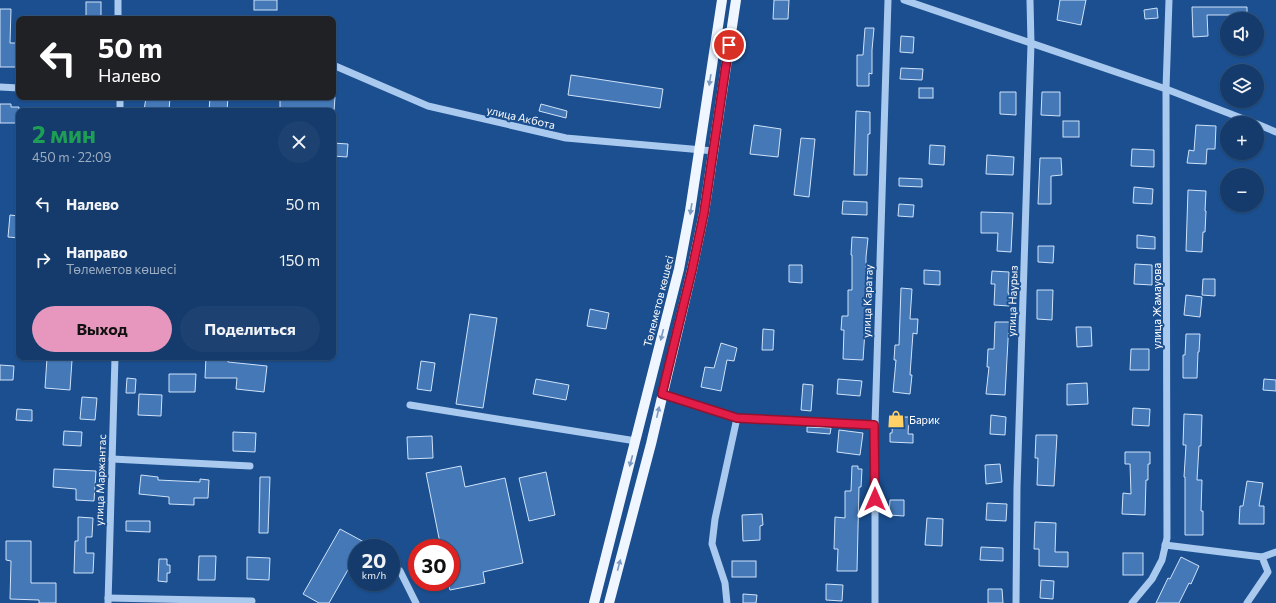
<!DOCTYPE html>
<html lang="ru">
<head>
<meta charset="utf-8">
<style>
	:root { --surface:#143b6b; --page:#1d4271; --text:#f1f3f6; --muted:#9dadc1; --line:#33557e; --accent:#e797bd }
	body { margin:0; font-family:Commissioner,sans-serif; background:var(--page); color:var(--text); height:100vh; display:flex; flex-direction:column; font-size:15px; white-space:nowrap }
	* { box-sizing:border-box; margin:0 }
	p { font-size:13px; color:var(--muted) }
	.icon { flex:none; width:22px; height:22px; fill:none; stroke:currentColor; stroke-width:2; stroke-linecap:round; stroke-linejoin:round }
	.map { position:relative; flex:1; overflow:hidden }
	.sheet { position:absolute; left:16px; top:108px; width:320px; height:252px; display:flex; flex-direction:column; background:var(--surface); border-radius:8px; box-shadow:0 1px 3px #0004,0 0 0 1px var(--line) }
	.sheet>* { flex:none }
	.banner { position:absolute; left:16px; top:16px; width:320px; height:84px; border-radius:8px; box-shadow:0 1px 3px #0004,0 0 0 1px var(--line); background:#202124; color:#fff; overflow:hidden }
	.buttons { position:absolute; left:1220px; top:12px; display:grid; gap:8px }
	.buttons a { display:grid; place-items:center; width:44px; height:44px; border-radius:50%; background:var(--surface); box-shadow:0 1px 3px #0004,0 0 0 1px var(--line); font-size:20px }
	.speed { position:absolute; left:348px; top:539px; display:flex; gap:8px; font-size:20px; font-weight:700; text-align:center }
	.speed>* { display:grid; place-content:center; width:52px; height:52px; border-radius:50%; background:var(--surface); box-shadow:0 1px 3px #0004,0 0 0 1px var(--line); line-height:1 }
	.speed small { font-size:10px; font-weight:400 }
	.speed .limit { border:6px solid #d22; background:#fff; color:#111 }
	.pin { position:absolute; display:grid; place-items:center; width:34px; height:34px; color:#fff; margin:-17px; border:2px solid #fff; border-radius:50%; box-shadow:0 1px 4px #0007 }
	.me { position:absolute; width:44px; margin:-22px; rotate:0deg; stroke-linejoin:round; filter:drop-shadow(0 0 3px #0008) }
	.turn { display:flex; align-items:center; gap:14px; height:84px; padding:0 16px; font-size:18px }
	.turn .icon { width:52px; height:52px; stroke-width:2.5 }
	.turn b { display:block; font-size:28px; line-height:34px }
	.round { display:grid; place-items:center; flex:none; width:42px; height:42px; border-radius:21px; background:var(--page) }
	.summary { display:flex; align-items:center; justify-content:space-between; height:68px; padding:0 16px }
	h1 { font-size:24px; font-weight:700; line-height:30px; color:#1e9e55 }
	.cta { display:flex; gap:8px; margin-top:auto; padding:8px 16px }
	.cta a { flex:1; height:46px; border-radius:24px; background:var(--accent); color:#111; font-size:16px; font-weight:700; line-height:46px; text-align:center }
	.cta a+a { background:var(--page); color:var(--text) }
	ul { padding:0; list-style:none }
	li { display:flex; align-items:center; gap:12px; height:56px; padding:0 16px }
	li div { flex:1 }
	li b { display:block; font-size:15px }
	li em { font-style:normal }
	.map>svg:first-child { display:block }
</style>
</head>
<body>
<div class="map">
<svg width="1276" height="603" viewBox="0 0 1276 603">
	<rect width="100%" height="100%" fill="#1b4f8f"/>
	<g fill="#4478b7" stroke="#cfe3fa">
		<rect x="254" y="0" width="23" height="10"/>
		<polygon points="774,0 789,0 788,19 773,19"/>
		<polygon points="1060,0 1086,0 1081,25 1057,20"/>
		<rect x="86" y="2" width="15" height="17"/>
		<polygon points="1192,7 1247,7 1247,15 1207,15 1208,36 1193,37"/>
		<polygon points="1157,8 1158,18 1145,19 1144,10"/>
		<polygon points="0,9 11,9 10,43 18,43 17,67 0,67"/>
		<polygon points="865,28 874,28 872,50 872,74 869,73 869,86 857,86 857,55 863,55"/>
		<polygon points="901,36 914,37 913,53 900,52"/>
		<polygon points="901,68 923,69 922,80 900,79"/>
		<polygon points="571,75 663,89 660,108 568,95"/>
		<rect x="919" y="88" width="14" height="10"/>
		<polygon points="1000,92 1016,92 1016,115 1000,114"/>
		<polygon points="1042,92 1060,92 1060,116 1041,115"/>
		<polygon points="146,97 170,97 169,111 144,111"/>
		<polygon points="210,97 228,97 227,111 209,111"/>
		<polygon points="280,97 335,97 334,111 280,110"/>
		<polygon points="0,104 11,104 11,107 19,107 19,123 0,123"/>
		<polygon points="541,104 567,111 566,118 539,111"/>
		<polygon points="856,111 870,112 870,134 868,134 867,175 854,175"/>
		<rect x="1063" y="121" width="16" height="16"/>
		<polygon points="754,125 781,129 778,157 750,154"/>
		<polygon points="1196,125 1216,126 1215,149 1207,149 1206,164 1187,163 1189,150 1194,151"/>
		<polygon points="801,138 815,139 809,197 794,195"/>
		<polygon points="333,143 348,144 347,157 333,156"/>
		<polygon points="930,145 945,146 944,165 929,164"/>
		<polygon points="1132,149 1154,150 1154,167 1131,166"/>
		<polygon points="987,155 1014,157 1013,175 986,174"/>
		<polygon points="1040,158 1061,158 1062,175 1051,176 1051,204 1038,204"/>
		<polygon points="899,178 922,179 922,187 899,186"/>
		<polygon points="1134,187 1153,189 1152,204 1133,203"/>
		<polygon points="1188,190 1206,191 1205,211 1206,211 1205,232 1203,232 1202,252 1186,251"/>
		<polygon points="843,201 867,202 867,215 842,214"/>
		<polygon points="899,204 914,205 913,217 898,216"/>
		<polygon points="981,212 1013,213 1011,252 997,251 998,233 981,233"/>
		<polygon points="10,215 19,216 19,238 8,237"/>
		<polygon points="1137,235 1155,237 1155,249 1137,248"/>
		<polygon points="852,237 868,238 866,257 866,316 863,360 843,359 844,330 841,330 842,316 848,316 848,290 852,290 852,255 851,255"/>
		<polygon points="1038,246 1054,246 1053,263 1038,262"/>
		<polygon points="1135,264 1152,265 1152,285 1134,284"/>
		<polygon points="789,265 802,265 802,283 789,282"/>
		<polygon points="924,270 940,271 940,285 924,284"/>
		<polygon points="992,271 1009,272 1008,293 1009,293 1009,306 994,305 995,284 991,284"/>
		<polygon points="1203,279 1215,279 1215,296 1202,295"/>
		<polygon points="901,288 912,289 910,319 918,319 917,334 913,333 910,375 912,375 910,394 893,392 896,360 894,360 895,345 899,345"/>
		<polygon points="1037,290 1053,290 1052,320 1037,319"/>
		<polygon points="1186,295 1202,297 1200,317 1184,315"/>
		<polygon points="590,309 609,313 606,329 587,326"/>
		<polygon points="470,314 497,318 483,408 456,404"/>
		<polygon points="995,322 1009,322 1005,395 986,394 989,367 987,367 988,349 994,349"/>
		<polygon points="1076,327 1091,327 1092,346 1077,347"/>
		<polygon points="763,329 774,330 773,350 762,350"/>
		<polygon points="1186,334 1200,334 1199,352 1198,352 1197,378 1183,378 1183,355 1185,355"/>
		<polygon points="721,343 737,348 734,361 727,360 721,391 701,387 705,367 714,368"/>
		<polygon points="1131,349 1149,349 1149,370 1130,370"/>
		<polygon points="206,357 228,357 228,362 267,366 264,392 236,389 237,378 205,378"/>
		<polygon points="47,358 72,360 70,390 45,388"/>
		<polygon points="421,361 435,363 431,391 417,389"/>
		<polygon points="0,365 14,366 13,380 0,380"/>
		<polygon points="169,374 196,374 195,392 169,392"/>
		<polygon points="127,378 136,379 135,393 126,393"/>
		<polygon points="536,379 569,385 566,400 533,394"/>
		<polygon points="838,379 862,381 860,396 837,394"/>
		<polygon points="1264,379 1276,380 1276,391 1263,390"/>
		<polygon points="1087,383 1088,404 1067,405 1067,384"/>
		<polygon points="803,384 813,385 811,411 801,410"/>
		<polygon points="139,394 162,395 161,416 138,415"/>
		<polygon points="82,397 97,398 95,420 80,419"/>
		<polygon points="1133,408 1150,409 1149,426 1132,425"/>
		<polygon points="17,409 32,410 32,421 16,420"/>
		<polygon points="1184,414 1202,415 1201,446 1199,446 1197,480 1202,480 1201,511 1203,511 1203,535 1185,535 1185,477 1184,477 1186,445 1183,445"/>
		<polygon points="991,415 1006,417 1005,435 990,434"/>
		<polygon points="893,417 909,417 908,434 913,434 913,443 890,442 890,433 892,433"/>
		<polygon points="807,427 831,428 830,434 807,432"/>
		<polygon points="839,430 863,433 860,455 837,452"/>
		<polygon points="64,431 82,432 81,446 63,445"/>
		<polygon points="233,432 256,433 255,452 233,451"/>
		<polygon points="1036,435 1057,435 1054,486 1037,485 1038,458 1035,458"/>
		<polygon points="432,436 433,458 408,459 407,437"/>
		<polygon points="1125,452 1150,452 1150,464 1148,464 1148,480 1146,480 1145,515 1122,514 1123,493 1131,494 1130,464 1125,464"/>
		<polygon points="1000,464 1002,482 986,484 985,465"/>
		<polygon points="461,466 465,487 505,478 523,563 483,572 485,583 450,590 448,582 451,582 451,548 441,548 426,473"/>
		<polygon points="852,466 858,466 858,469 862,469 861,487 859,487 857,571 837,571 838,549 834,549 835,517 845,518 845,491 851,491"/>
		<polygon points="54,469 96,471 94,501 76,500 76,489 53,487"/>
		<polygon points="546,472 555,515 529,521 519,478"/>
		<polygon points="141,475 158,477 158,480 200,482 200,479 209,480 208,498 194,498 194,505 169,504 169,497 139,494"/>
		<polygon points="260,477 270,477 268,533 259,533"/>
		<polygon points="1247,481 1263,483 1259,506 1264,506 1264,524 1239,524 1240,506 1243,506"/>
		<polygon points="890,500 904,500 904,516 889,515"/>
		<polygon points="987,503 1007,504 1006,521 986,520"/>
		<polygon points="762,514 763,525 760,526 760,540 743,541 742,515"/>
		<polygon points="78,517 93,518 92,537 86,537 86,553 94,553 93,573 74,573 75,541 78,541"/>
		<polygon points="927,518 943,519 942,546 925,545"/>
		<polygon points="126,521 150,521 150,532 126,531"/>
		<polygon points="1035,522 1056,523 1055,552 1068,552 1068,567 1039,566 1039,549 1034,549"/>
		<polygon points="340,529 364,542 360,548 357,548 357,554 329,603 319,603 303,594"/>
		<polygon points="6,541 31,541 31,583 56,583 56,603 39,603 39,600 10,599 11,561 6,560"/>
		<polygon points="981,547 1003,548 1003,561 980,560"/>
		<rect x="1123" y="553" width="20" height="22"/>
		<polygon points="199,556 216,556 215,580 198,580"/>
		<polygon points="247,557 270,558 269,580 247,579"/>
		<polygon points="1181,557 1199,566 1191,584 1189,583 1179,603 1156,603 1168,578 1170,579"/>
		<polygon points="159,559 167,559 167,565 170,565 170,573 167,573 167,582 158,581"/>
		<rect x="732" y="561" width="24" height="16"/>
		<polygon points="1041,580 1054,581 1053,599 1040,598"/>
		<polygon points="826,584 843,585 842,601 826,600"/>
		<polygon points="988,589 1002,589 1003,603 988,603"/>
		<polygon points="743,594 757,595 756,603 743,603"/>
	</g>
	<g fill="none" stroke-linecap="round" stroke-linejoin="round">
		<g stroke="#a9c9ee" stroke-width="7">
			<polyline points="904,0 1166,89 1254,123"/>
			<polyline points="118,19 118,0"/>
			<polyline points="333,65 428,106 566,138 714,151"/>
			<polyline points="0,87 19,88"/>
			<polyline points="120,111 120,97"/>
			<polyline points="1257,124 1276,132"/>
			<polyline points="662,394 737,418 875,425"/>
			<polyline points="410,405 636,441"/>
			<polyline points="112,459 250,466"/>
			<polyline points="1165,545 1262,557 1268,572 1247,603"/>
			<polyline points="1262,557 1276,552"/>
			<polyline points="400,571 416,603"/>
			<polyline points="108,598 252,601"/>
			<polyline points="108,603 115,357"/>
			<polyline points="727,603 725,583 712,544 715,519 737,418"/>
			<polyline points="875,603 875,425 888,0"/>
			<polyline points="1016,603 1017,488 1031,44 1030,0"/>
			<polyline points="1132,603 1152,579 1162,560 1167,538 1166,89 1169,0"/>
		</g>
		<g stroke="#f0f6ff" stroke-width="10">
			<polyline points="594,603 679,269 690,211 722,0"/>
			<polyline points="609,603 651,444 692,270 704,213 736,0"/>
		</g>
	</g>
	<defs><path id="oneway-solid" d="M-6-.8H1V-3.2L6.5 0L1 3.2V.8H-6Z"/></defs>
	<g fill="#7b9ac1">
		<use href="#oneway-solid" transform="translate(710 80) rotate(99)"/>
		<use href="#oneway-solid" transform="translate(691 209) rotate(99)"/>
		<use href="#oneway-solid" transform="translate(662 335) rotate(104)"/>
		<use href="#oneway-solid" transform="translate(658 412) rotate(-77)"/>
		<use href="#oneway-solid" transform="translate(631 461) rotate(105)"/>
		<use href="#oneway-solid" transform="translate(619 565) rotate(-75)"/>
	</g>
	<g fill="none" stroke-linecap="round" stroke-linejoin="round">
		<g stroke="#92132f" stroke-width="10">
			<polyline id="route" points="729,45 704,213 692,270 662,394 737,418 874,425 875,499"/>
		</g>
		<use href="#route" stroke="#e11d48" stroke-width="7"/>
	</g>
	<defs>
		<g id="shop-bare" transform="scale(1.38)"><path d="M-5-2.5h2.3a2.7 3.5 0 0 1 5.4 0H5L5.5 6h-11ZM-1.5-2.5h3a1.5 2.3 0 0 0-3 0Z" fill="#ffd166" stroke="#1b4f8f" stroke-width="2.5" paint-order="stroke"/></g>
	</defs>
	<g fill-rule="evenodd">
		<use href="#shop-bare" x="896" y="419"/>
	</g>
	<g text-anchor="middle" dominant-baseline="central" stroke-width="4" stroke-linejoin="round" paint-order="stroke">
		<g font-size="11" fill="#fff" stroke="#1b4f8f">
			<text transform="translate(521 117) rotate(13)">улица Акбота</text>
			<text transform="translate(658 301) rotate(-76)">Төлеметов көшесі</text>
			<text transform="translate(867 301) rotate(-88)">улица Каратау</text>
			<text transform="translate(1012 301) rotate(-88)">улица Наурыз</text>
			<text transform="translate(1156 306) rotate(-90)">улица Жамауова</text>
			<text transform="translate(100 480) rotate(-88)">улица Маржантас</text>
		</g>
		<g font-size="11" fill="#fff" stroke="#1b4f8f" text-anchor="start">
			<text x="909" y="419">Барик</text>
		</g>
	</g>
</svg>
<div class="buttons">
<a><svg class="icon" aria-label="sound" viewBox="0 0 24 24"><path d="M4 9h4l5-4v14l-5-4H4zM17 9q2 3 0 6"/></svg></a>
<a><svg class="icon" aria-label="layers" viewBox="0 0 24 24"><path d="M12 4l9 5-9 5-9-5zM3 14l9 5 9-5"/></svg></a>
<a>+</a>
<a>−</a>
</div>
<div class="speed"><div>20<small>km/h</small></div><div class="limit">30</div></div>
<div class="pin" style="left:729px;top:45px;background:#d93025"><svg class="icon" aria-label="arrive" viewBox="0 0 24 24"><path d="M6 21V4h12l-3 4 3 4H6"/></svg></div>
<svg class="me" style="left:875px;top:499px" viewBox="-20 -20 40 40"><path d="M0-17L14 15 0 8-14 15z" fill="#e11d48" stroke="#fff" stroke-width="4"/></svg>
<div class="banner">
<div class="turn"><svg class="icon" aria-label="left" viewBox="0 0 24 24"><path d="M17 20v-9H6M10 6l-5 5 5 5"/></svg><div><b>50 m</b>Налево</div></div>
</div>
<section class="sheet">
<div class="summary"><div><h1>2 мин</h1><p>450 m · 22:09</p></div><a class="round"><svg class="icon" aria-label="close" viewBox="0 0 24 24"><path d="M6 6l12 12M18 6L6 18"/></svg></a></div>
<ul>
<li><svg class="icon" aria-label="left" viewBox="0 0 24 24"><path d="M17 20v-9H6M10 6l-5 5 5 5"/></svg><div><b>Налево</b></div><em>50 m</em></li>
<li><svg class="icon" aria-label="right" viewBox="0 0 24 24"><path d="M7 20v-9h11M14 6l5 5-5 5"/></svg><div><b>Направо</b><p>Төлеметов көшесі</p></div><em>150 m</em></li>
</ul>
<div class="cta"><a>Выход</a><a>Поделиться</a></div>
</section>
</div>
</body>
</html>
